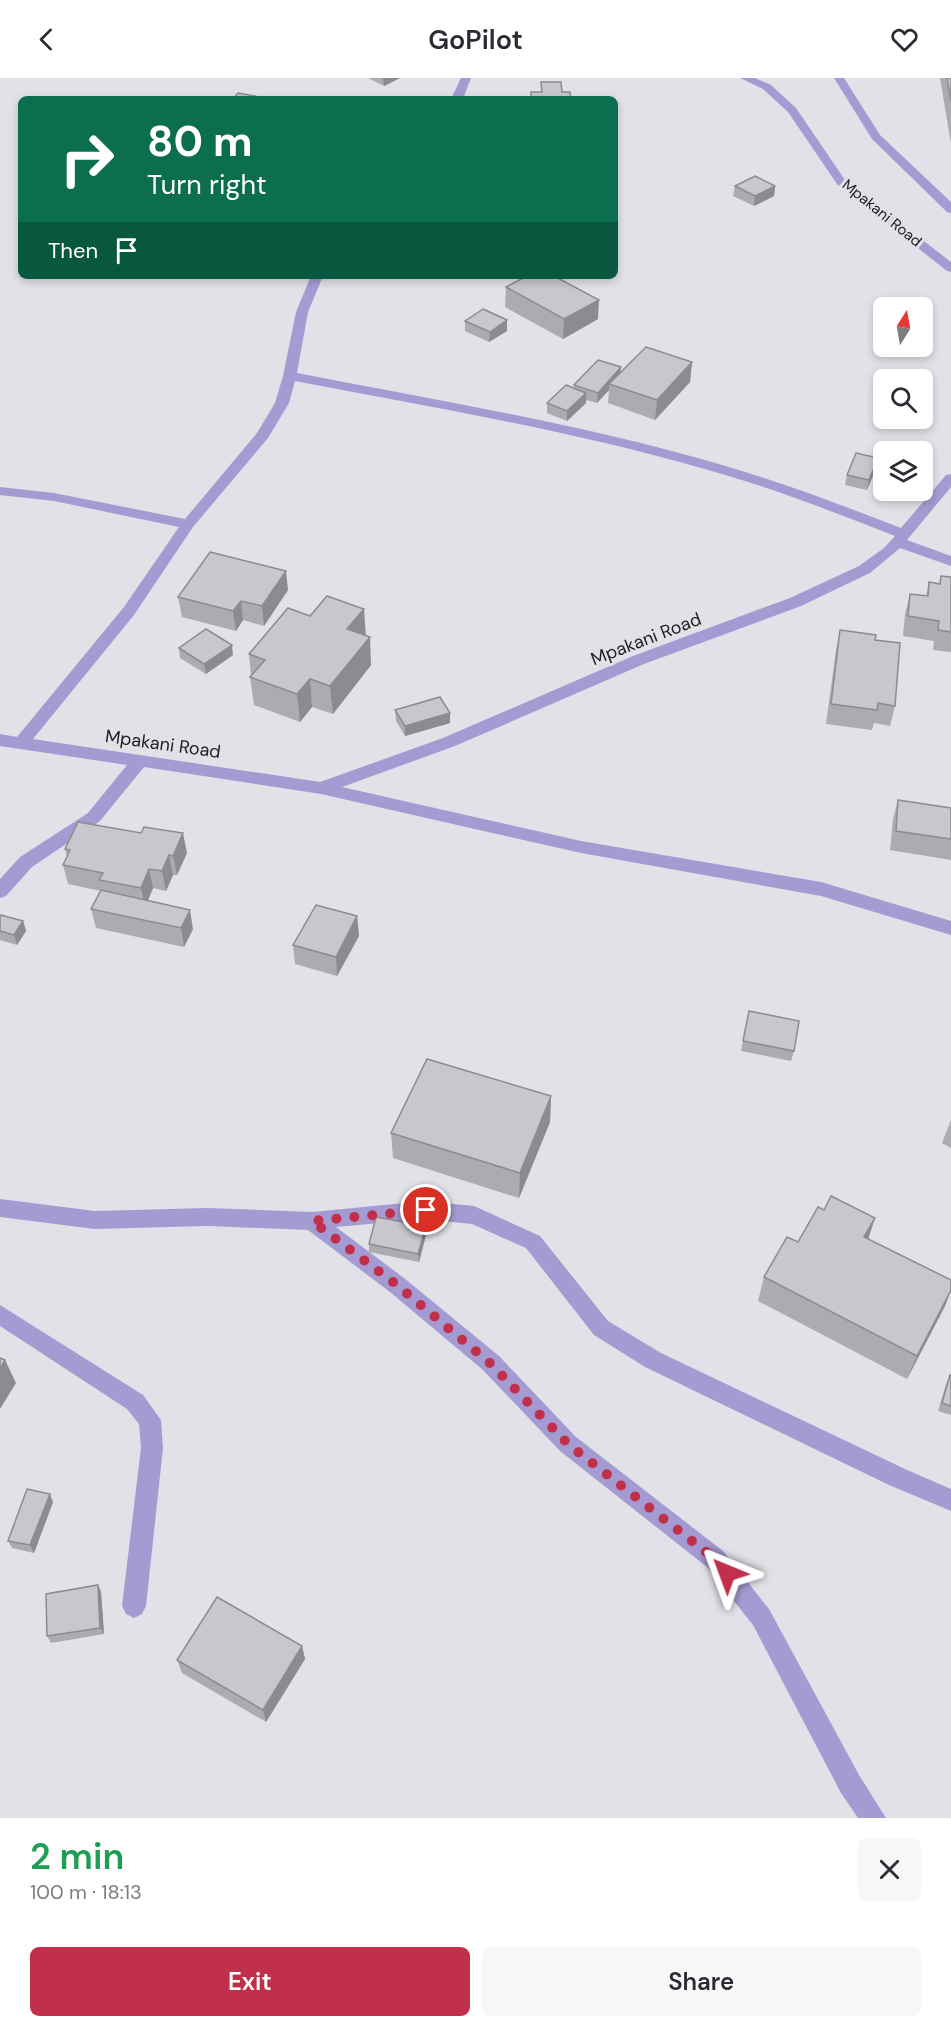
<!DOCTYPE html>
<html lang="en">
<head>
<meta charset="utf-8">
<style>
	:root { --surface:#fff; --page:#f7f7f7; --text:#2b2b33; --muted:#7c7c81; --accent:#c1304b }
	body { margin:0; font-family:"DM Sans",sans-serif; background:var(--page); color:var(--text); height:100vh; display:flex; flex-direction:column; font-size:22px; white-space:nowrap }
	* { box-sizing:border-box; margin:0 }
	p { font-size:20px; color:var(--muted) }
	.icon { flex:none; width:33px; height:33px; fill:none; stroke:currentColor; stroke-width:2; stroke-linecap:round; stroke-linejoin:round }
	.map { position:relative; height:1740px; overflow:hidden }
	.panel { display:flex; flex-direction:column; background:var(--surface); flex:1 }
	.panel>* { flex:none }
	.banner { position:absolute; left:18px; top:18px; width:600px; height:183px; border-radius:9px; box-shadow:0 3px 9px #0003; background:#0b6e4f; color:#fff; overflow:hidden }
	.needle { width:39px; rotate:11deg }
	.tools { position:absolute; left:873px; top:219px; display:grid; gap:12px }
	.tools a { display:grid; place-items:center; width:60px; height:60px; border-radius:9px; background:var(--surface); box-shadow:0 3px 9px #0003; font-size:30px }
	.pin { position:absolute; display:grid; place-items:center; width:51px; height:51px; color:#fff; margin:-26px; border:3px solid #fff; border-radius:50%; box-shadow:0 2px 6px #0007 }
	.me { position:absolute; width:66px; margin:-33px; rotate:316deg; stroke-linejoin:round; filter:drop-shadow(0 0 4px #0008) }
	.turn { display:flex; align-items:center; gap:21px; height:126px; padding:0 30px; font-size:27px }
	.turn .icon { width:78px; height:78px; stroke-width:2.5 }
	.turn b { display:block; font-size:42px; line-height:51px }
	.then { display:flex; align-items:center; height:57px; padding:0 30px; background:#0003; gap:12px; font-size:22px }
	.round { display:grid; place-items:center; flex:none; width:63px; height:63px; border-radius:9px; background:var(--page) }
	.overview { display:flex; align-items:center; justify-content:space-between; height:102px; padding:0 30px }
	h1 { font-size:36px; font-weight:600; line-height:45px; color:#1e9e55 }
	.button { display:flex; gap:12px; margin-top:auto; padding:12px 30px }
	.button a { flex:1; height:69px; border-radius:9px; background:var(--accent); color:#fff; font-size:24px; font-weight:600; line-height:69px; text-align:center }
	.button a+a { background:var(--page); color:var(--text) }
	header { display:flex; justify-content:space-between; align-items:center; height:78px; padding:0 30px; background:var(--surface); font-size:27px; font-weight:600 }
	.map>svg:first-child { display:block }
</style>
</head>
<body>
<header><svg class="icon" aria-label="back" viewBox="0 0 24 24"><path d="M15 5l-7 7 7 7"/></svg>GoPilot<svg class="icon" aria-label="heart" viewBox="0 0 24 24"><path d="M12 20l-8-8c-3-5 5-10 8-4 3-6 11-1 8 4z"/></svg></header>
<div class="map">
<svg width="951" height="1740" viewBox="0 0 951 1740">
	<rect width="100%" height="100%" fill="#e1e1e8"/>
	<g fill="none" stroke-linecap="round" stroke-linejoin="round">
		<g fill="#a59bd3" fill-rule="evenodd">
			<polygon points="461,0 471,0 463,21 451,21"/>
			<polygon points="740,0 755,0 771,7 796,30 845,102 951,184 951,194 947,193 837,106 788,34 763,11"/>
			<polygon points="834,0 844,0 880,57 951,124 951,135 947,134 872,61"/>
			<path d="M311 198H323L308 234 297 295C436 322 576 345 712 384 776 402 839 426 901 450L946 397 951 396V409L907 462 951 478V488L900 470 870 495 801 528 644 586 455 668 342 709 581 763 821 804 951 843V857L821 818 581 775 321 716 144 689 100 743 32 789 6 818 0 820V801L20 779 88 735 127 687 0 668V656L17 659 124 529 179 449 54 423 0 417V409L54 415 185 441 257 355 275 325 283 298 296 234ZM295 303C431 329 568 352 701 390 767 408 831 433 895 458L884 470 859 488 790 520 633 578 443 660 320 704 33 661 134 537 193 449 268 360 289 325Z"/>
			<polygon points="0,1121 95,1133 208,1130 312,1134 425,1123 474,1128 540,1158 608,1243 661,1275 905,1391 951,1411 951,1433 889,1407 645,1289 594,1257 526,1170 472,1146 425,1141 336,1149 404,1200 499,1278 576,1359 723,1473 769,1531 859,1697 886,1740 858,1740 841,1715 753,1547 707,1489 560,1373 483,1292 390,1214 308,1152 208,1148 95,1151 0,1139"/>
			<polygon points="0,1227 143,1317 161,1342 163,1370 146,1528 142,1536 134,1540 126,1536 122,1528 141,1370 139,1346 127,1331 0,1248"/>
		</g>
	</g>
	<g fill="#ababb0">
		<polygon points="368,0 400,0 384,8"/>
		<polygon points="940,0 951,0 951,66"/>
		<polygon points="735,108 775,108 774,118 754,128 733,118"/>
		<polygon points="506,209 598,241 563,261 505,229"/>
		<polygon points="465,243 507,253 489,264 465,253"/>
		<polygon points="692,284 690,304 655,342 608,325 609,312 597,325 586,322 586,325 567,343 547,335 547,325 574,310 574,307 620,294"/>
		<polygon points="878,380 876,390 867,412 845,407 847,397"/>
		<polygon points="941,498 951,499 951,574 933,572 934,563 903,558 905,536 910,516 926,518 929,504 939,506"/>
		<polygon points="288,512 264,548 243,542 236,553 182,539 178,519"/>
		<polygon points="840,552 875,562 895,628 890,648 874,645 872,652 826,646 836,572"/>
		<polygon points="366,558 371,587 333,636 312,629 300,644 254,627 250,599 251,598 249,576"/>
		<polygon points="179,570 233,577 206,596 180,580"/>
		<polygon points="395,632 450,635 450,645 405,658 396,643"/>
		<polygon points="898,722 951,730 951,782 890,772 893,741"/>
		<polygon points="65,771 187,775 177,797 173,797 166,813 153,810 148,823 193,851 184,869 96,850 91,831 101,813 68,806 63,787 67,779"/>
		<polygon points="357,838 359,858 337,898 295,886 293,867"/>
		<polygon points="0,839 23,843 26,853 17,867 0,862"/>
		<polygon points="749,933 794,973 791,983 741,973"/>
		<polygon points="551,1018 550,1044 519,1120 393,1080 391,1055"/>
		<polygon points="951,1042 951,1070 942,1065"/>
		<polygon points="824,1132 875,1140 868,1161 945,1228 907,1301 758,1223 764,1199 798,1164"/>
		<polygon points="426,1157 419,1184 369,1174 369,1166"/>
		<polygon points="950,1297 951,1298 951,1337 938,1333 946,1306"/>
		<polygon points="53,1424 34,1475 12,1470 8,1463"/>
		<polygon points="98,1507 101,1514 104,1556 51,1565 47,1558"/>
		<polygon points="302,1568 305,1581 266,1644 182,1595 177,1582"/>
	</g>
	<g fill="#8b8b90">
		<polygon points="383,0 400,0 384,8"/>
		<polygon points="775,108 774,118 754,128 755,118"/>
		<polygon points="599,222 598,241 563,261 564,241"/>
		<polygon points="507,242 507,253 489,264 490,254"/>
		<polygon points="692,284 690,304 655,342 657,322"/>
		<polygon points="621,289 620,299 609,306 609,312 597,325 598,315"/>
		<polygon points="586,315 586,325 567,343 567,333"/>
		<polygon points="878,380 876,390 867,412 869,402"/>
		<polygon points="286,493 288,512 264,548 262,528"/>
		<polygon points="241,523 243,542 236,553 233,533"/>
		<polygon points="364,531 366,559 347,551"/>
		<polygon points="370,559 371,587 333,636 330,608"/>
		<polygon points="232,567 233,577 206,596 204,586"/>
		<polygon points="310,601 312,629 300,644 297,616"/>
		<polygon points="450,635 450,645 405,658 405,648"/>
		<polygon points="183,755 187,775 177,797 173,778"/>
		<polygon points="169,777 173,797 166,813 162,793"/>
		<polygon points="149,791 153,810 145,829 141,810"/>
		<polygon points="190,832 193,851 184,869 181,850"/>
		<polygon points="357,838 359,858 337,898 336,879"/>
		<polygon points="23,843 26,853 17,867 14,857"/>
		<polygon points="551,1018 550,1044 519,1120 520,1095"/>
		<polygon points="875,1140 867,1164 864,1159"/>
		<polygon points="426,1148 426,1157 419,1184 418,1176"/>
		<polygon points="951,1212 945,1228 907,1301 917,1278"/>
		<polygon points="5,1282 16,1305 0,1331 0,1291"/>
		<polygon points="50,1416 53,1424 34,1475 30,1467"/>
		<polygon points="98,1507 101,1514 104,1556 100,1550"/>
		<polygon points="302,1568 305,1581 266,1644 263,1632"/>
	</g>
	<g fill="#c7c7cd" stroke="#8b8b90" stroke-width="1.5">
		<polygon points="947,0 951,0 951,23"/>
		<polygon points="541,4 561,4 562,14 570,14 571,21 531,21 531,14 542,14"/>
		<polygon points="238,15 255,18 252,21 233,21"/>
		<polygon points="755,98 775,108 755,118 735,108"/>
		<polygon points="527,198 554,198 599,222 564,241 506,209"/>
		<polygon points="483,231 507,242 490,254 465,243"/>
		<polygon points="646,269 692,284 657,322 609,306"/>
		<polygon points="598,282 621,289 598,315 574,307"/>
		<polygon points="566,307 586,315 567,333 547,325"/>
		<polygon points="856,375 878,380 869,402 847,397"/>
		<polygon points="210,474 286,493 262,528 241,523 233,533 178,519"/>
		<polygon points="941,498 951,499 951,554 938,552 939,543 908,538 910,516 928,518 929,504 940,506"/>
		<polygon points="327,518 364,531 347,551 370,559 330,608 310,601 297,616 250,599 265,582 249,576 288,530 310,538"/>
		<polygon points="206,551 232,567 204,586 179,570"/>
		<polygon points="840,552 876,557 875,562 900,565 895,628 878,625 877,632 831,626"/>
		<polygon points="440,619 450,635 405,648 395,632"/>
		<polygon points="898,722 951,730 951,761 896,753"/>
		<polygon points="78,744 141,755 144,749 183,755 173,778 169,777 162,793 149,791 141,810 99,802 103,795 63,787 70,772 65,771"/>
		<polygon points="101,812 190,832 181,850 91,831"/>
		<polygon points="316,827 357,838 336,879 293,867"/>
		<polygon points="1,837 23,843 14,857 0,853 0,839"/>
		<polygon points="749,933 799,943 794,973 743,963"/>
		<polygon points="427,981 551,1018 520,1095 391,1055"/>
		<polygon points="831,1118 875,1140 864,1159 951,1202 951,1212 917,1278 764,1199 787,1159 798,1164 818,1129 824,1132"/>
		<polygon points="376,1139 426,1148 418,1176 369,1166"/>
		<polygon points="0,1280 5,1282 0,1291"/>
		<polygon points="950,1297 951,1298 951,1328 942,1325"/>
		<polygon points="27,1411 50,1416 30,1467 8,1463"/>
		<polygon points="98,1507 100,1550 47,1558 46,1516"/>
		<polygon points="217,1519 302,1568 263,1632 177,1582"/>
	</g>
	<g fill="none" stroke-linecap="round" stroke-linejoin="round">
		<polyline stroke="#c1304b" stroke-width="10" stroke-dasharray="0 18" points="426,1132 312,1143 397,1207 491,1286 568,1366 715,1481 727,1495"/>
	</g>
	<g text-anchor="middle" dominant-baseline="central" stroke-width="6" stroke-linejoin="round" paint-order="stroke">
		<g font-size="15" fill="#222224" stroke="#e1e1e8">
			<text transform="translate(882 135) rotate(39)">Mpakani Road</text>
		</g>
		<g font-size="18" fill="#222224" stroke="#e1e1e8">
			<text transform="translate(646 561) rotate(-21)">Mpakani Road</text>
			<text transform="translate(163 666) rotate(8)">Mpakani Road</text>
		</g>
	</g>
</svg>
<div class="tools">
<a><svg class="needle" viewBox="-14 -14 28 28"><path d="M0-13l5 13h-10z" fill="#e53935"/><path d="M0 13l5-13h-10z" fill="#7c7c81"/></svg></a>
<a><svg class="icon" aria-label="search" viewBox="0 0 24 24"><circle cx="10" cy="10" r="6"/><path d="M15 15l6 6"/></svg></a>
<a><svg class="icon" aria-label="layers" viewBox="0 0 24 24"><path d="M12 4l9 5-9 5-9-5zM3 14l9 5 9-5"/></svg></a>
</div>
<div class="pin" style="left:426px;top:1132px;background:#d93025"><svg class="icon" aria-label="arrive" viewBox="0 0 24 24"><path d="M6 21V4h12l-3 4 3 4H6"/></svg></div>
<svg class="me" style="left:727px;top:1495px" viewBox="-20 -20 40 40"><path d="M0-17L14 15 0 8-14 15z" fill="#c1304b" stroke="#fff" stroke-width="4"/></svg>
<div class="banner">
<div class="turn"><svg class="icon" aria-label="right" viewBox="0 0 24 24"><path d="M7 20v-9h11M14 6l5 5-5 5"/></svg><div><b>80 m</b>Turn right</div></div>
<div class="then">Then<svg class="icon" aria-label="arrive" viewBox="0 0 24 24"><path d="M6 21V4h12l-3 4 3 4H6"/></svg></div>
</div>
</div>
<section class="panel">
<div class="overview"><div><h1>2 min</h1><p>100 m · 18:13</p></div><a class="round"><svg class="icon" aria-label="close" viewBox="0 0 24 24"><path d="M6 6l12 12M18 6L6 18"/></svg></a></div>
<div class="button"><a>Exit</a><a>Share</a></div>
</section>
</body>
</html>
